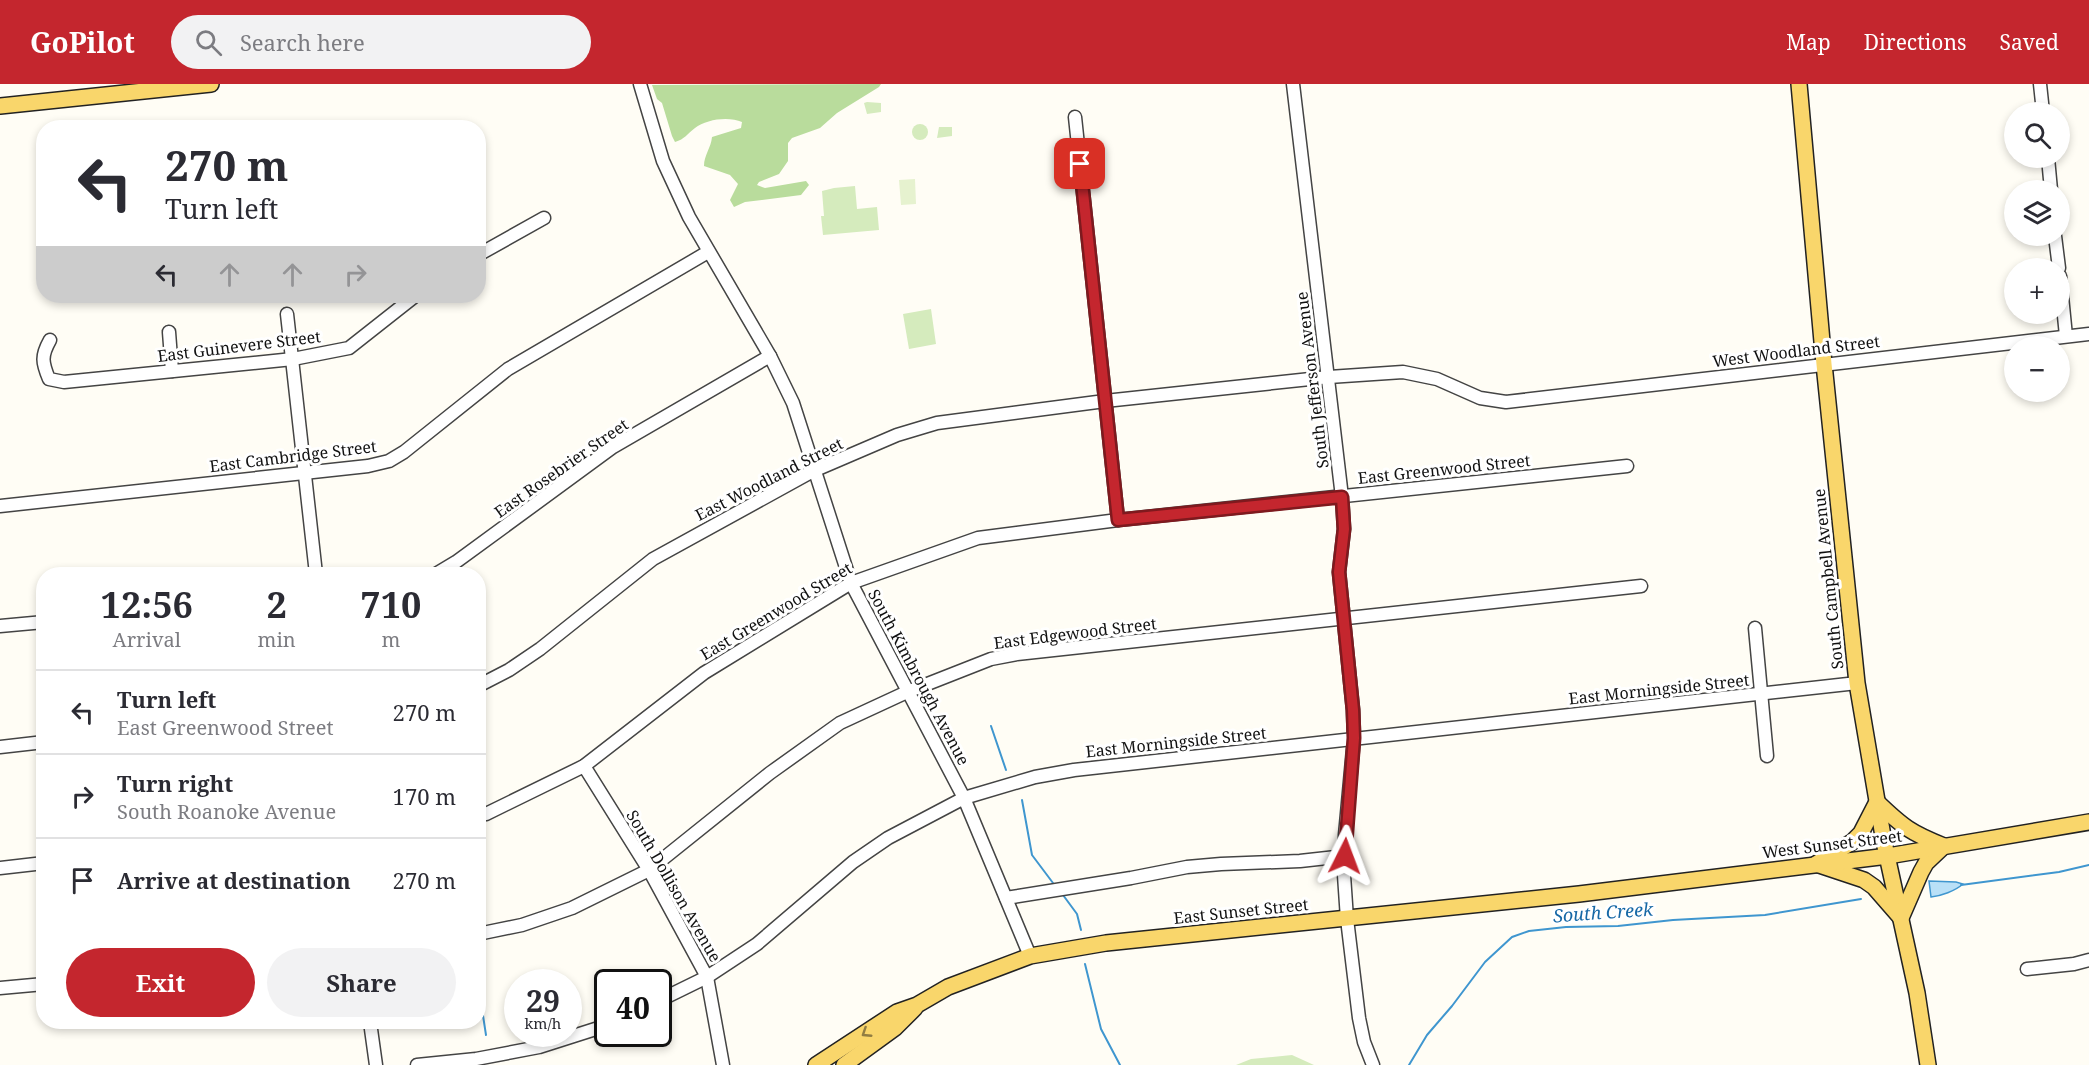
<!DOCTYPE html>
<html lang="en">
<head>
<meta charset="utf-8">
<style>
	:root { --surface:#fff; --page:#f2f2f3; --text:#2b2b33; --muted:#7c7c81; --line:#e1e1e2; --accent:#c4262e }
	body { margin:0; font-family:"Noto Serif",serif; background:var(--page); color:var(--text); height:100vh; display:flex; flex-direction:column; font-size:22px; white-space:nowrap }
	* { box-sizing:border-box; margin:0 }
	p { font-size:20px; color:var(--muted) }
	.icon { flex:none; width:33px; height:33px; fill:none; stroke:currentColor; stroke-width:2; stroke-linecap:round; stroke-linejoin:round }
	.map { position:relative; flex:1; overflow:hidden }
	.drawer { position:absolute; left:36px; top:483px; width:450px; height:462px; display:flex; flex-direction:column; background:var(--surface); border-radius:24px; box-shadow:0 3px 9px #0003 }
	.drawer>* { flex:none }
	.guide { position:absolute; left:36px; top:36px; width:450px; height:183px; border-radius:24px; box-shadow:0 3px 9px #0003; background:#fff; color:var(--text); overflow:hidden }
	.fabs { position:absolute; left:2004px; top:18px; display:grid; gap:12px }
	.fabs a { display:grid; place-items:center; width:66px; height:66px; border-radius:50%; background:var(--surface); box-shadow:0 3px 9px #0003; font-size:30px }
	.speed { position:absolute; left:504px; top:885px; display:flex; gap:12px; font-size:30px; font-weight:700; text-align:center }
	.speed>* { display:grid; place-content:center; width:78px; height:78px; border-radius:50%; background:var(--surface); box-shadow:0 3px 9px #0003; line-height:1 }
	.speed small { font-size:15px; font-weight:400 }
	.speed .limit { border:3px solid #111; border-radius:9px; background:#fff; color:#111 }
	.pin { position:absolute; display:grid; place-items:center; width:51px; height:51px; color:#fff; margin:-26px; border-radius:12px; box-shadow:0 3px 9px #0006 }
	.me { position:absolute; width:66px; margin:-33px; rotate:3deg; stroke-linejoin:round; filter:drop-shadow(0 0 4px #0008) }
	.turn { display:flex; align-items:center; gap:21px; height:126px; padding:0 30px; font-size:27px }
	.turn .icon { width:78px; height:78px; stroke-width:2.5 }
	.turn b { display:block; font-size:42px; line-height:51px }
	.lanes { display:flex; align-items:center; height:57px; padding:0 30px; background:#0003; justify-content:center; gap:30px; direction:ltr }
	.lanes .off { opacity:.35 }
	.eta { display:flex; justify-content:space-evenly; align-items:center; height:102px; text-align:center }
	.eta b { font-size:36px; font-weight:700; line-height:42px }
	.cta { display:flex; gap:12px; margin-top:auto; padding:12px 30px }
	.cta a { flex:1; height:69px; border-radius:36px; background:var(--accent); color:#fff; font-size:24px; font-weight:700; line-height:69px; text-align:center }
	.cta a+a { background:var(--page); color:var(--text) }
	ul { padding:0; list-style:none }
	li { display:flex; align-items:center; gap:18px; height:84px; padding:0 30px; border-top:2px solid var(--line) }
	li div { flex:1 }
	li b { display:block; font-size:22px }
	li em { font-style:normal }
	header { display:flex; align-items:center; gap:36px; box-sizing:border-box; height:84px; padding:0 30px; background:var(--accent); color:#fff }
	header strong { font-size:28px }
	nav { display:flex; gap:33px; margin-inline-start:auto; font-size:21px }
	.search { width:420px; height:54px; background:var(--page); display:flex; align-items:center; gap:15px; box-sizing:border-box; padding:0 21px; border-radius:33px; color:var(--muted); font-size:22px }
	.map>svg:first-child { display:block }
</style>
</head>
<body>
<header>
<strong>GoPilot</strong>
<div class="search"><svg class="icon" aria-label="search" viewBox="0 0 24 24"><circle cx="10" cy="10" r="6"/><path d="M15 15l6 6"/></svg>Search here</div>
<nav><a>Map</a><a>Directions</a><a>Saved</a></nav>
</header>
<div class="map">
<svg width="2089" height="981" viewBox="0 0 2089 981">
	<rect width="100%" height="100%" fill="#fffdf5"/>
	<g fill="#d5ebbd">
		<polygon points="867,18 881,19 881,28 867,30 864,19"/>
		<circle cx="920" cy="48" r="8"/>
		<polygon points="939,43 952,43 952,52 937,54"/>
		<polygon points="855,102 857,125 877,123 879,146 823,151 821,132 824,132 822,107 834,104"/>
		<polygon points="931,225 936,260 909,265 903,230"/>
		<polygon points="1292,971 1314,981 1236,981 1251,975"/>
	</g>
	<path fill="#b9dc9c" d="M881 0 879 3 837 29 820 44 792 54 788 59V77L779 90 759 98 757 101 765 104 806 97 809 101 801 111 745 118 734 123 730 116 738 100 730 91 704 82C704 71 711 64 712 53L741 44 742 38C729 32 706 35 695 44 687 50 685 55 675 58L672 52 662 19 657 15 652 1Z"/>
	<polygon fill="#e6f2cf" points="915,95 916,120 901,121 899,96"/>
	<path fill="#b9e0f7" stroke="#3f96cf" stroke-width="1.5" d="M1929 797 1956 798 1963 800C1955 807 1941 812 1931 813Z"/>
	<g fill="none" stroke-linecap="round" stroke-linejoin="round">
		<g stroke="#3f96cf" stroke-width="2">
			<polyline points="991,642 1006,686"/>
			<polyline points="1022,716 1032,771 1053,799"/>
			<polyline points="1961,801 2059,788 2089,781"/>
			<polyline points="1063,811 1077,830 1081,846"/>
			<polyline points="1085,880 1101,945 1120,981"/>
			<polyline points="478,899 486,951"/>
			<polyline points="1409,981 1427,951 1452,922 1485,878 1512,853 1529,847 1566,843 1618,842 1673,836 1765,831 1861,815"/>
		</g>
		<g stroke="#444" stroke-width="15">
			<g id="minor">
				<polyline points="640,0 663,77 689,133 770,272 793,319 851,499 964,714 1030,872"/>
				<polyline points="1293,0 1342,413 1344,445 1339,488 1353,626 1354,654 1345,751 1344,791 1347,835 1359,934 1364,958 1373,981"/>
				<polyline points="2040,0 2043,28"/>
				<polyline points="1075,33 1118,436"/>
				<polyline points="2048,74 2051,106"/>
				<polyline points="2055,152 2059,184"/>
				<polyline points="478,171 544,134"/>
				<polyline points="2060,192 2066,252"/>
				<polyline points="287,230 316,490"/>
				<polyline points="169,248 172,287"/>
				<path d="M50 256C41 272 42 278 49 295L64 298 293 275 349 264 415 212"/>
				<polyline points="0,422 368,382 389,377 404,368 508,285 708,168"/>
				<polyline points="436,490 456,478 613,363 770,272"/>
				<polyline points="0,542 44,538"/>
				<polyline points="1755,544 1767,672"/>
				<polyline points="478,602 509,586 540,565 653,475 813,387 897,351 937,339 1105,317 1329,293 1403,288 1437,295 1480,314 1506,318 2089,250"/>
				<polyline points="0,663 44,658"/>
				<polyline points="584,682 649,786 707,893 723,981"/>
				<polyline points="478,731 486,730 584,682 704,589 851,499 978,454 1118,436 1627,382"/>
				<polyline points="0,784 44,779"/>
				<polyline points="1006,814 1131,794 1187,783 1221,780 1300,777 1345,772"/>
				<polyline points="478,850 522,841 572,824 649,786 770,689 840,639 907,608 991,575 1017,570 1641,502"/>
				<polyline points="2027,885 2074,880 2089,876"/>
				<polyline points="0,904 44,900"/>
				<polyline points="658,917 707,893 757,860 853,778 888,754 964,714 1035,693 1074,686 1857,599"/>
				<polyline points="370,938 376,981"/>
				<polyline points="417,981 476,975 539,963 608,941"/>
			</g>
		</g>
		<g stroke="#222" stroke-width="18">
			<g id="major">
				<polyline points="1799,0 1824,280 1857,599 1884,758 1917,909 1928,981"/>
				<polyline points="0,22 211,0"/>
				<path d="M1877 718C1903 743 1911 749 1944 762L1926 779 1921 788 1901 834 1874 803 1864 796 1816 780 1852 758 1861 749Z"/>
				<polyline points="816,981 897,928 917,921 948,903 1030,872 1106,859 1579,810 1888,772 2089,738"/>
				<polyline points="844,981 895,944 915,924"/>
			</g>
		</g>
		<use href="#minor" stroke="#fff" stroke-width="12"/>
		<use href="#major" stroke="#f9d66b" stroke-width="15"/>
	</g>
	<defs><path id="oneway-chevron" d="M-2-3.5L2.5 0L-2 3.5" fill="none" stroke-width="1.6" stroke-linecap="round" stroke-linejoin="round" transform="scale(1.5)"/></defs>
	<use stroke="#917d42" href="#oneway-chevron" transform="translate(866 949) rotate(147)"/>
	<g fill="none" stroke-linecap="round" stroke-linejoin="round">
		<g stroke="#7f191e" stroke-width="15">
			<polyline id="route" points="1080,80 1118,436 1342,413 1344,445 1339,488 1353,626 1354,654 1345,772"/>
		</g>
		<use href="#route" stroke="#c4262e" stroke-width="10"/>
	</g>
	<g text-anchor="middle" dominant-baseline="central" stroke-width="6" stroke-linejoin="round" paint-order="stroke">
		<g font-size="16" fill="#111" stroke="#fff">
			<text transform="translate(239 262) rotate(-7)">East Guinevere Street</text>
			<text transform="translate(1796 267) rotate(-7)">West Woodland Street</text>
			<text transform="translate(1312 296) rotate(-97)">South Jefferson Avenue</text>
			<text transform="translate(293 372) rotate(-7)">East Cambridge Street</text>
			<text transform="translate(561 384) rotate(-35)">East Rosebrier Street</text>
			<text transform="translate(1444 385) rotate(-6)">East Greenwood Street</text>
			<text transform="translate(769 395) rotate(-27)">East Woodland Street</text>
			<text transform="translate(1828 495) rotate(-96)">South Campbell Avenue</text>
			<text transform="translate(776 527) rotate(-31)">East Greenwood Street</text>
			<text transform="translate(1075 549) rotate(-7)">East Edgewood Street</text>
			<text transform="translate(919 593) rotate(62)">South Kimbrough Avenue</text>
			<text transform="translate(1659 605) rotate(-6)">East Morningside Street</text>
			<text transform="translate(1176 658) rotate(-6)">East Morningside Street</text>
			<text transform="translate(1832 760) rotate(-7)">West Sunset Street</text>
			<text transform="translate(674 802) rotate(60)">South Dollison Avenue</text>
			<text transform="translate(1241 827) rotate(-6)">East Sunset Street</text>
		</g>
		<g font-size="18" font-style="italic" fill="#1768a6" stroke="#fff">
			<text transform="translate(1603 828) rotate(-4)">South Creek</text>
		</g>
	</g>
</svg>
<div class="fabs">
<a><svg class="icon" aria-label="search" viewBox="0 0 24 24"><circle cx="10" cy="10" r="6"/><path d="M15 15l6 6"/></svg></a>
<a><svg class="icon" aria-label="layers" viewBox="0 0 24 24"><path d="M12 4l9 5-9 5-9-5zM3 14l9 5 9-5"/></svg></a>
<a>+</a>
<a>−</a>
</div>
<div class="speed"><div>29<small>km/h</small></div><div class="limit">40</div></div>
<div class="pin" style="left:1080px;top:80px;background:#d93025"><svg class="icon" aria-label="arrive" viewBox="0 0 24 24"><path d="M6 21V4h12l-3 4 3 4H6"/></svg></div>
<svg class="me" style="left:1345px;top:772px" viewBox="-20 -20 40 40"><path d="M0-17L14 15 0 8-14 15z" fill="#c4262e" stroke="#fff" stroke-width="4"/></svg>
<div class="guide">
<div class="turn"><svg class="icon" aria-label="left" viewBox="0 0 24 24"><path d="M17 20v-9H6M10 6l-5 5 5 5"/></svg><div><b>270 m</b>Turn left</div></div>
<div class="lanes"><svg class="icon" aria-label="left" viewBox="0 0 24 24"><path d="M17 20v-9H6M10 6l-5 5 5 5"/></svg><svg class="icon off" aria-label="ahead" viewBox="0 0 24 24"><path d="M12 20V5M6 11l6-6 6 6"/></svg><svg class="icon off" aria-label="ahead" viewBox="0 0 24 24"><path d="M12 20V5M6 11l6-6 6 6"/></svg><svg class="icon off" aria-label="right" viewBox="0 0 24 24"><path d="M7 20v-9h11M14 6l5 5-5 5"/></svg></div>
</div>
<section class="drawer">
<div class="eta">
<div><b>12:56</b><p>Arrival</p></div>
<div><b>2</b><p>min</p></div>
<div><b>710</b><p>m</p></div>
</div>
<ul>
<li><svg class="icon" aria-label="left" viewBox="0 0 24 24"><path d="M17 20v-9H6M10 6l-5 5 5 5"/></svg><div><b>Turn left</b><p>East Greenwood Street</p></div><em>270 m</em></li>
<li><svg class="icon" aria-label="right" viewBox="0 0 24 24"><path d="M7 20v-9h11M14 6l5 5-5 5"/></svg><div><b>Turn right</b><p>South Roanoke Avenue</p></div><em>170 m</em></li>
<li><svg class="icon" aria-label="arrive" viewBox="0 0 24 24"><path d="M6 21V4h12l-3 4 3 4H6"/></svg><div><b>Arrive at destination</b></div><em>270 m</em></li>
</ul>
<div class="cta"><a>Exit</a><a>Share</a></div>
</section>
</div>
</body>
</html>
